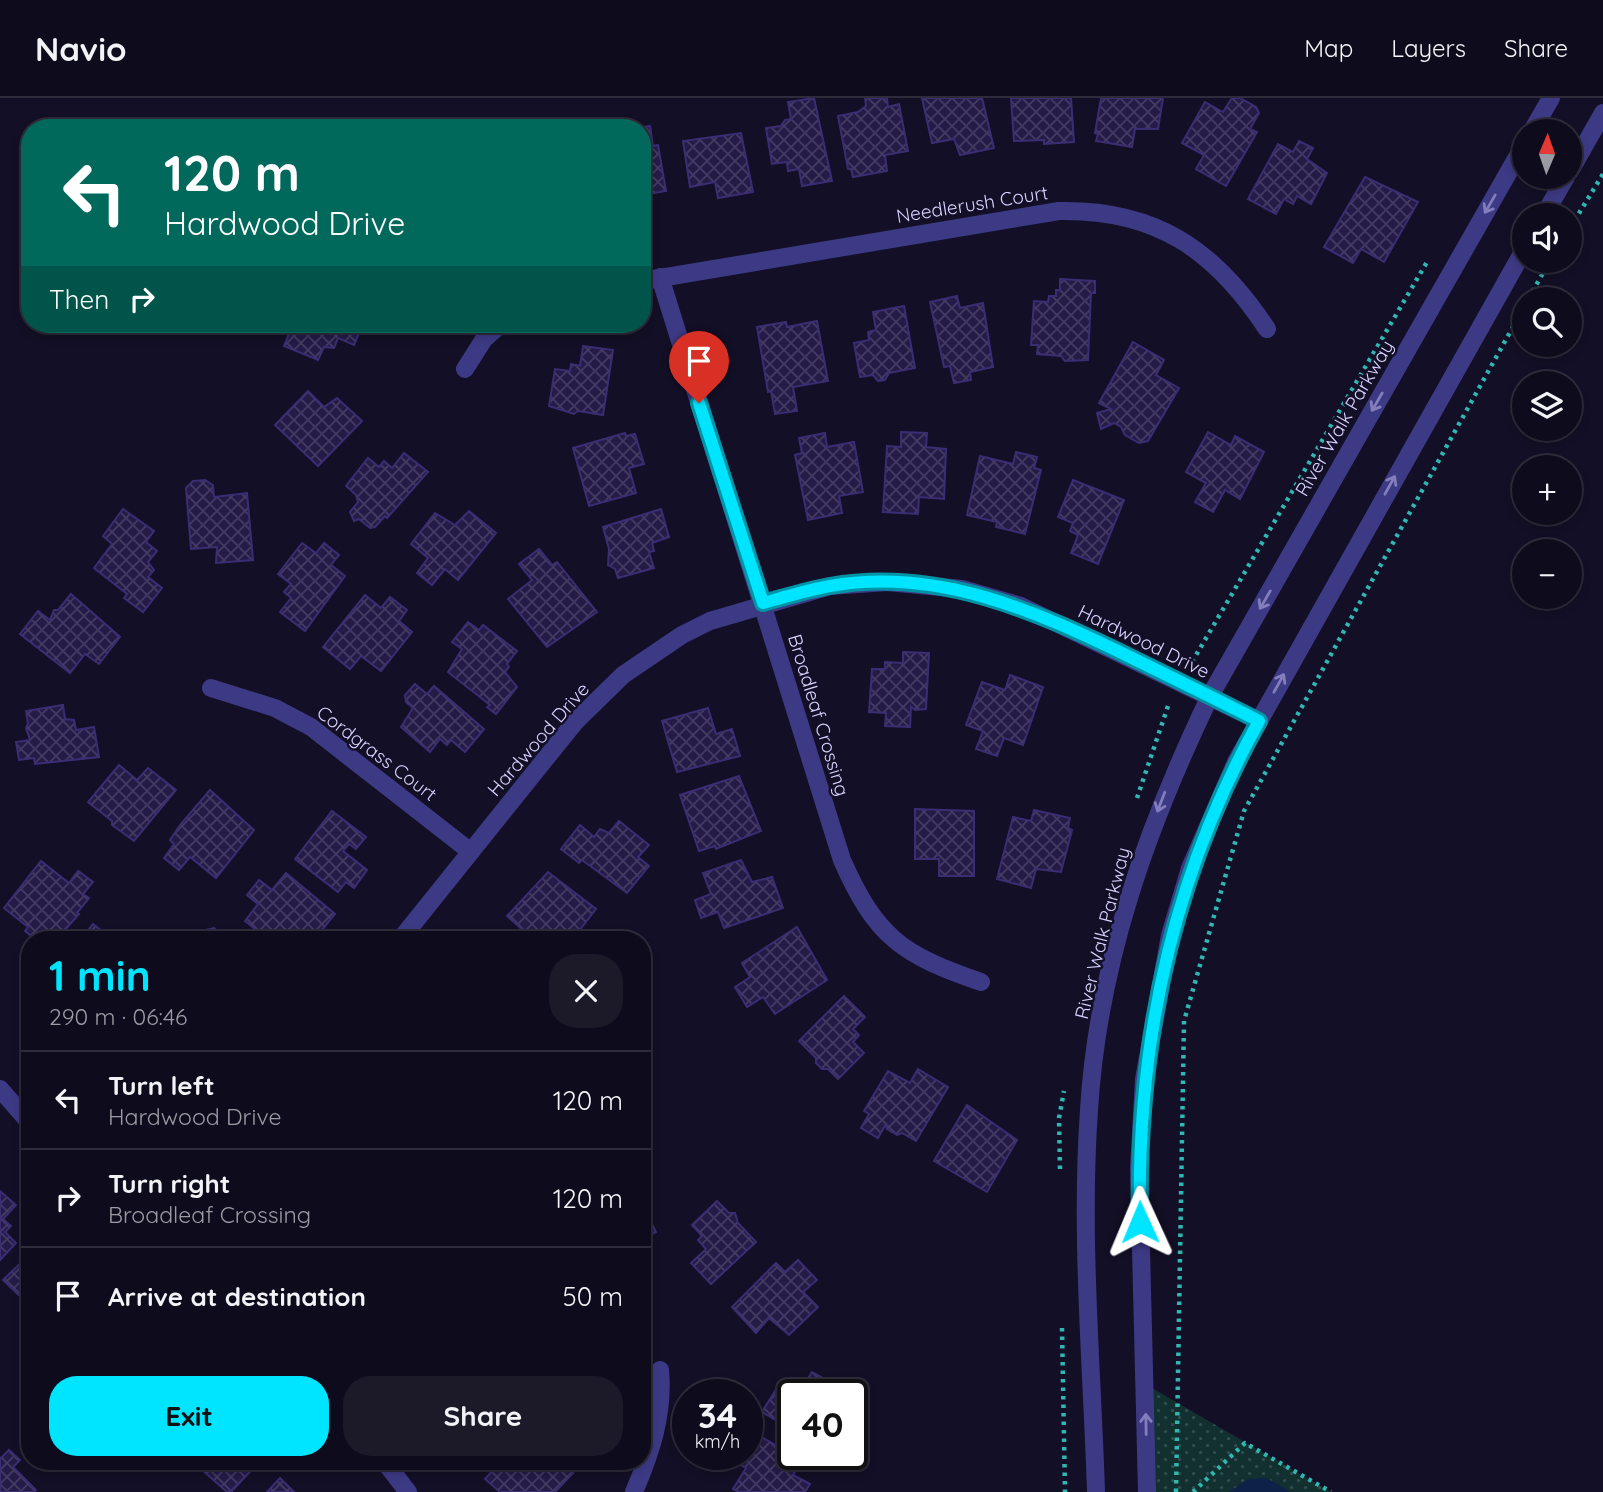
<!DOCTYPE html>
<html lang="en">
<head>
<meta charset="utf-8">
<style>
	:root { --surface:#0e0b1c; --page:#1c1929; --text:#f1f3f6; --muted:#9b9ba3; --line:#2e2b3b; --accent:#00e5ff }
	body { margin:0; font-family:Quicksand,sans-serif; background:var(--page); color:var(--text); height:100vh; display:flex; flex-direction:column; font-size:26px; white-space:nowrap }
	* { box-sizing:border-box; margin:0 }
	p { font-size:23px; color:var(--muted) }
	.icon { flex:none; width:38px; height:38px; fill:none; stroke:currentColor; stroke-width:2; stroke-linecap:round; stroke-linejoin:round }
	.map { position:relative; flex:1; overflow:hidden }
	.sheet { position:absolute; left:21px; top:833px; width:630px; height:539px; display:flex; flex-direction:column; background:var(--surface); border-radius:28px; box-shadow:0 4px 10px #0003,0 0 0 2px var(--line) }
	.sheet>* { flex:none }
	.hud { position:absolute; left:21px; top:21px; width:630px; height:214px; border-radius:28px; box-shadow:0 4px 10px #0003,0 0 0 2px var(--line); background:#00695c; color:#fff; overflow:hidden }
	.needle { width:46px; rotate:2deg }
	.tools { position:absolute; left:1512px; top:21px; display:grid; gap:14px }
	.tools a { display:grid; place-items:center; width:70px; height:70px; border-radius:50%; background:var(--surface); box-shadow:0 4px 10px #0003,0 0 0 2px var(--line); font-size:35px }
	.speed { position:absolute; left:672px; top:1281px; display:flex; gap:14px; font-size:35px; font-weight:700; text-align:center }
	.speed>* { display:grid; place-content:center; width:91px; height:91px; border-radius:50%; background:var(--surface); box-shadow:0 4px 10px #0003,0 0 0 2px var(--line); line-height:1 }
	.speed small { font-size:18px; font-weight:400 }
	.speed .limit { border:4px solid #111; border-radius:10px; background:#fff; color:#111 }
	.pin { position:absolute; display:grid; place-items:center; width:60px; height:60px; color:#fff; margin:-72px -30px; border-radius:50% 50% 50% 0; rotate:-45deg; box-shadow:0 0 7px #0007 }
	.pin .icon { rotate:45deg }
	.me { position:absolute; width:77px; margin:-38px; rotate:359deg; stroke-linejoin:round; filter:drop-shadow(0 0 5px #0008) }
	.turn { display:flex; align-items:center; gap:24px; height:147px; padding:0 28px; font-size:32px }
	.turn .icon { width:91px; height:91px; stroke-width:2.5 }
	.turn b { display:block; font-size:49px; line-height:60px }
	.then { display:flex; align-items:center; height:66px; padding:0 28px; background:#0003; gap:14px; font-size:26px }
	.round { display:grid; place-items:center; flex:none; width:74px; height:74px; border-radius:28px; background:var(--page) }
	.overview { display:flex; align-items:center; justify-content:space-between; height:119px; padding:0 28px }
	h1 { font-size:42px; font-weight:700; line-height:52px; color:var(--accent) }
	.button { display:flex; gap:14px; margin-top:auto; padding:14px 28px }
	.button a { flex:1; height:80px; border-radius:28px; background:var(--accent); color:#111; font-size:28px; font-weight:700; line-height:80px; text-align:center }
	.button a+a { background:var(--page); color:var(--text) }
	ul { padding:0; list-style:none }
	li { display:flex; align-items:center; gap:21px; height:98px; padding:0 28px; border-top:2px solid var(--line) }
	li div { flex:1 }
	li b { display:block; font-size:26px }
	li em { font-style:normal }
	header { display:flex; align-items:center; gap:42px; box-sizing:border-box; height:98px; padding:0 35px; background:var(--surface); border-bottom:2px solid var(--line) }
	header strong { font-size:33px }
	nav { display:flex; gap:38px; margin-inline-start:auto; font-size:24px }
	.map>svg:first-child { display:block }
</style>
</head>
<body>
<header>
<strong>Navio</strong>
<nav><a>Map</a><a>Layers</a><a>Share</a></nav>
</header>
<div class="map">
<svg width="1603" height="1394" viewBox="0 0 1603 1394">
	<defs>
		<pattern id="grass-dots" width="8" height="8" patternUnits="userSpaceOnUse" patternTransform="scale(1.75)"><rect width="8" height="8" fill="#12302f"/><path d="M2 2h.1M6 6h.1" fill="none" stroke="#344d4e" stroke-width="1.8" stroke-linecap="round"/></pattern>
		<pattern id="building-cross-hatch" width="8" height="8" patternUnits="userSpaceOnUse" patternTransform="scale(1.75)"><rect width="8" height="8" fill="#241b47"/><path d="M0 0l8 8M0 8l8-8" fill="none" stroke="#433b63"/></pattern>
	</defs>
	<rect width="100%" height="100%" fill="#130f26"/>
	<polygon fill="url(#grass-dots)" points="1145,1286 1331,1394 1151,1394"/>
	<polygon fill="#0c2248" points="1267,1380 1290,1394 1229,1394 1248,1381"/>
	<g fill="url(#building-cross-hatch)" stroke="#3b2d73" stroke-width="2">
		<polygon points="814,0 832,83 802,88 799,71 788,73 787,64 772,66 766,30 781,28 785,22 791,21 788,4"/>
		<polygon points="865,0 887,0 888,9 899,6 908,53 885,57 887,73 853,79 851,71 848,71 838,18 858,14 866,8"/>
		<polygon points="922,0 982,0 994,50 960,57 954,41 932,45"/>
		<polygon points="1011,0 1071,0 1074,44 1044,46 1044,42 1014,43"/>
		<polygon points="1101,0 1163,0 1158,31 1135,31 1132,49 1096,43 1098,36 1095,35"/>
		<polygon points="1232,0 1240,0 1256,9 1259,15 1250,31 1257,34 1226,88 1196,71 1204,57 1182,45 1205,4 1223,14"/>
		<polygon points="650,28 653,48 658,47 666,93 642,97 642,30 637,30"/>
		<polygon points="741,35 753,94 718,100 715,84 690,89 683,43"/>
		<polygon points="1299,43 1313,50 1307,61 1327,75 1311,106 1297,98 1293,106 1284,101 1276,116 1248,101 1278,46 1293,54"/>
		<polygon points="1365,79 1418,104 1384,164 1361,151 1353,165 1324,149"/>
		<polygon points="1060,181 1095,183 1095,195 1091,195 1088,262 1065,263 1061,258 1037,256 1038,247 1031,247 1034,203 1048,204 1049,198 1056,198 1056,192 1060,192"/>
		<polygon points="957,198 960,210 983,205 993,269 970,274 971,282 954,285 950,268 944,269 930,204"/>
		<polygon points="904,208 915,270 889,275 885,282 878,283 873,277 860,279 854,245 869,242 868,234 876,232 873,214"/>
		<polygon points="817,223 828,283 793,289 797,313 775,316 771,293 768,294 757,229 786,224 787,229"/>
		<polygon points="293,226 363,226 354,247 338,240 334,250 324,249 318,262 284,248"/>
		<polygon points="1133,244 1164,262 1156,277 1179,290 1148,343 1139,345 1125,337 1121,329 1114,325 1101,331 1097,315 1111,311 1099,305"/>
		<polygon points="583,248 613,252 603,317 578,313 574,316 549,308 555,271 570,273 571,266 580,268"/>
		<polygon points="308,293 324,309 337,300 362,323 318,368 275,327"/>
		<polygon points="901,334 927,335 926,349 946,351 944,401 919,399 918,416 883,414 887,348 901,349"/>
		<polygon points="1208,334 1231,347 1235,338 1264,354 1240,401 1225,392 1213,414 1195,404 1206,385 1186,374"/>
		<polygon points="625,335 626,338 635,336 644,366 629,370 636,395 589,408 573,350"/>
		<polygon points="825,335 827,349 854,344 863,394 839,398 842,415 808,422 795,357 802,355 799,340"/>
		<polygon points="1016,354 1037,359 1034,370 1041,372 1025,436 996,429 997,424 967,417 980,358 1013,366"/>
		<polygon points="404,355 428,374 387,420 385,418 375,429 370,430 359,421 354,423 350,414 358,404 356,397 346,388 368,360 379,369 384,363 392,370"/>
		<polygon points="205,382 213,387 214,399 247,395 253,462 216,465 217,449 191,451 186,390 193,383"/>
		<polygon points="1073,382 1124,402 1098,466 1071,455 1078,437 1070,433 1073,425 1058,419"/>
		<polygon points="123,411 154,433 146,444 157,453 148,464 154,472 148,479 162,490 143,514 124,500 127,496 94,470 112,446 103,438"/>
		<polygon points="661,411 669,439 652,445 654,453 649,454 654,470 618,480 615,471 608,467 609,451 603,429"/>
		<polygon points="469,413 496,435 458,482 445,471 432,487 417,475 428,460 411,446 435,415 455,427"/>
		<polygon points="302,445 316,455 324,445 339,457 331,467 345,478 305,533 280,514 291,500 284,494 291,486 278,476"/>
		<polygon points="539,451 552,467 557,464 597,514 547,549 508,501 532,482 519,466"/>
		<polygon points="71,496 120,539 99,566 85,556 70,575 20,536 38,513 50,522 54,512 58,512"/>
		<polygon points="365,497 381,510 390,499 407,512 399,523 412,534 381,573 361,558 350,571 323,549"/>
		<polygon points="468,524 479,532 483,527 517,553 507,566 509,569 505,574 517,589 496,616 487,609 490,607 448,574 462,551 452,544"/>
		<polygon points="903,554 929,555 926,611 915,612 911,609 910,629 885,628 886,615 869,614 872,571 885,571 885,564 903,565"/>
		<polygon points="1010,577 1043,589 1023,647 1004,640 997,658 976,651 983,633 966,627 982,584 1005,592"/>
		<polygon points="415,586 427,596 434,588 484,631 465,654 451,642 447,647 440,641 430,654 401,629 413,610 406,604 405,597"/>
		<polygon points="63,607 65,621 74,622 76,632 94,629 99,659 35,666 34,660 19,662 16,644 30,642 26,630 28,626 26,613"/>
		<polygon points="708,610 716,636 732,631 740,658 677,674 662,623"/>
		<polygon points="119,667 137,682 148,670 176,692 134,743 112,727 112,723 88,704"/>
		<polygon points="739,678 761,733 716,751 715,748 699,753 680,697"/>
		<polygon points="210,692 254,732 216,780 190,759 179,772 164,760 174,746 170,742 180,727"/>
		<polygon points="915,711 974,713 974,778 939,778 939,761 915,761"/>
		<polygon points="1034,712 1070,720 1068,730 1072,732 1061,774 1036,771 1031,790 997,781 1013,719 1031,723"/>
		<polygon points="332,713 366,739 356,751 349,746 343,753 367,772 354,790 346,784 338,794 295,761"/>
		<polygon points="619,723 649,747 638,759 649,768 627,795 582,762 579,765 561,751 580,727 594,739 600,731 609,735"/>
		<polygon points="741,762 752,784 772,779 783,810 724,830 718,814 701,820 695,802 711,796 703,775"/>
		<polygon points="41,763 69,785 78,773 93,784 83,796 89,800 77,815 79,816 56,842 36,842 25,833 28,829 4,810"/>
		<polygon points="548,774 596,811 579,833 584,837 586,834 593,842 534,842 507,818"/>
		<polygon points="286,775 335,816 314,842 300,833 293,842 269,842 245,823 258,806 247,797 259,782 272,792"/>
		<polygon points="93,826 113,842 81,842"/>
		<polygon points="797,829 827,882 775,916 763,899 747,909 735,889 750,879 742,865"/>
		<polygon points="214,830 228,842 199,842 206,832"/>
		<polygon points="844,898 865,919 853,931 859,937 853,944 864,955 838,981 828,971 822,971 816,965 816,960 799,943"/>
		<polygon points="918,971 948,989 916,1043 902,1035 897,1037 887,1031 886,1026 878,1040 861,1030 869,1016 864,1013 888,973 910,985"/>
		<polygon points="967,1007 1017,1042 987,1094 934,1063"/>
		<polygon points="0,1093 16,1107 3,1121 11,1128 5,1134 16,1145 0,1162"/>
		<polygon points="717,1103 729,1115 735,1115 738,1125 756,1144 711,1186 691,1165 706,1151 698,1142 702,1138 692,1127"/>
		<polygon points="642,1107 656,1134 642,1141"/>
		<polygon points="30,1156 30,1208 3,1182"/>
		<polygon points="798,1162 817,1182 803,1194 818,1209 789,1237 769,1220 756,1235 732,1209 776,1165 785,1174"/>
		<polygon points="812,1274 848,1294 846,1297 793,1297 793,1332 762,1314 780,1285 793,1292 799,1284 804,1287"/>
		<polygon points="749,1332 802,1362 793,1377 810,1386 805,1394 739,1394 733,1391 746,1370 732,1362 735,1356 747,1356"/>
		<polygon points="9,1352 20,1362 13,1369 36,1392 34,1394 0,1394 0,1361"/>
		<polygon points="192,1363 260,1363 231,1394 227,1394"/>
		<polygon points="501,1363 560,1363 573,1375 555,1394 500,1394 485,1381"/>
		<polygon points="280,1380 294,1394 267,1394"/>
	</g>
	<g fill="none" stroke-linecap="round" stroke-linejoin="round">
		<g stroke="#2fb8b0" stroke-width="4.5" stroke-dasharray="3.5 5" stroke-linecap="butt">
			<polyline points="1570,130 1603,76"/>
			<polyline points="1528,201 1550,163"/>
			<polyline points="1192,564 1427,164"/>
			<polyline points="1137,700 1169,605"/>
			<polyline points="1060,1071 1059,1020 1064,993"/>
			<polyline points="1062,1230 1065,1394"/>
			<polyline points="1176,1394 1184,923 1244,713 1524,209"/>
			<polyline points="1193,1394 1245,1345 1331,1394"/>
		</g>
		<g stroke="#3d3a85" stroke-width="18">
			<path d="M660 179 842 762C876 839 902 857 981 884"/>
			<path d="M642 183 1059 113C1156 111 1215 152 1267 231"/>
			<polyline points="465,271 484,241 501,226"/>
			<polyline points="211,590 275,610 311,629 471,754"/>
			<polyline points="400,842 575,624 623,577 682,537 710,523 830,488 887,484 962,491 1021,508 1259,623"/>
			<polyline points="0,991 30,1025"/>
			<polyline points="384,1363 408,1394"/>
			<path d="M634 1394C651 1354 664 1316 660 1272"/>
		</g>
		<g stroke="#3d3a85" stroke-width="18">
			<polyline points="1532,33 1551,0"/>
			<polyline points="1570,73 1603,15"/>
			<polyline points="1544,117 1566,79"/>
			<path d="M1096 1394C1092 1268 1080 1139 1089 1012 1098 864 1147 730 1210 598L1524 47"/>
			<polyline points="1147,1394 1139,1070 1144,981 1170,837 1190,770 1236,664 1524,152"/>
		</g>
	</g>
	<defs><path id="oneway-shaft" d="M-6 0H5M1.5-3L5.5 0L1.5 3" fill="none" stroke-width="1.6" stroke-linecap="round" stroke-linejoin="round" transform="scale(1.75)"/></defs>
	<g stroke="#837fbc">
		<use href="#oneway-shaft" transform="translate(1490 106) rotate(120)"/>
		<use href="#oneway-shaft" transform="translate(1377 304) rotate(120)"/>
		<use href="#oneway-shaft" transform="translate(1390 387) rotate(-61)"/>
		<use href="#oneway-shaft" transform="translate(1265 502) rotate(120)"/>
		<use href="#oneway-shaft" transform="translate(1279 585) rotate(-61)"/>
		<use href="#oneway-shaft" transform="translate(1161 704) rotate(111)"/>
		<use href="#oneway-shaft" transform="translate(1146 1326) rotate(-91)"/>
	</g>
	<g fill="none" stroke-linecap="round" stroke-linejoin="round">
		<g stroke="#0095a6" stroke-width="18">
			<path id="route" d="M699 305 763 505C785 499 807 492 830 488 937 469 1036 513 1130 559 1173 580 1216 601 1259 623 1172 779 1136 946 1140 1124"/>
		</g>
		<use href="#route" stroke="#00e5ff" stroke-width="12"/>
	</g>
	<g text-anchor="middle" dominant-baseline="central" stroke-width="5" stroke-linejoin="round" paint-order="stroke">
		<g font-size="19" fill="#d9d4ff" stroke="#130f26">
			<text transform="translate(972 106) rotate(-9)">Needlerush Court</text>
			<text transform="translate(1344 320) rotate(-60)">River Walk Parkway</text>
			<text transform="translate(1144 543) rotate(26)">Hardwood Drive</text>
			<text transform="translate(819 617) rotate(73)">Broadleaf Crossing</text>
			<text transform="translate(538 641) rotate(-49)">Hardwood Drive</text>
			<text transform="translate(377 655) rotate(37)">Cordgrass Court</text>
			<text transform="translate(1102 835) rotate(-76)">River Walk Parkway</text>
		</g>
	</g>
</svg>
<div class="tools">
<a><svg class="needle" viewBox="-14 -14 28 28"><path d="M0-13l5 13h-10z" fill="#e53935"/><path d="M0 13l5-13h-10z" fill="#9b9ba3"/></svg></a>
<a><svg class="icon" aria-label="sound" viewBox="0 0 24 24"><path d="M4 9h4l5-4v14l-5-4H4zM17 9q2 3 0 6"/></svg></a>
<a><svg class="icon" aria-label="search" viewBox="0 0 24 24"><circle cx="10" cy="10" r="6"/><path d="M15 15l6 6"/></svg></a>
<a><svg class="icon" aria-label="layers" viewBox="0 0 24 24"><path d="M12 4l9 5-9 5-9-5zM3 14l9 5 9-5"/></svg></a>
<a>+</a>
<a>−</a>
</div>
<div class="speed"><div>34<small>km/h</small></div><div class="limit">40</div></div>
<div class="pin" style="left:699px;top:305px;background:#d93025"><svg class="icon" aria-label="arrive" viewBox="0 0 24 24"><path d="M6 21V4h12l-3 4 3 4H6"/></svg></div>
<svg class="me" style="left:1140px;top:1124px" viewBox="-20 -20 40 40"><path d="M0-17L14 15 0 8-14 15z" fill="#00e5ff" stroke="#fff" stroke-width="4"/></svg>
<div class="hud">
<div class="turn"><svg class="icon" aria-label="left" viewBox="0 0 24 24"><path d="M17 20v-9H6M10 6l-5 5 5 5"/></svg><div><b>120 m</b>Hardwood Drive</div></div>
<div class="then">Then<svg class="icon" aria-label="right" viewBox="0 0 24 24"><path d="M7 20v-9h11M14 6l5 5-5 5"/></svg></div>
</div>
<section class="sheet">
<div class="overview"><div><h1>1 min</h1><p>290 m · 06:46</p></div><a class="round"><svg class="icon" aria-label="close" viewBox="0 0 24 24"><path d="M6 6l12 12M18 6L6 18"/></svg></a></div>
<ul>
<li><svg class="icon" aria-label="left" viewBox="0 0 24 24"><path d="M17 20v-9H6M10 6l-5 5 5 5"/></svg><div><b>Turn left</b><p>Hardwood Drive</p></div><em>120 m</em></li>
<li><svg class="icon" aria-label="right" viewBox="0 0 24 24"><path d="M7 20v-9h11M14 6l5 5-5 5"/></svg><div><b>Turn right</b><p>Broadleaf Crossing</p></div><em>120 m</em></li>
<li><svg class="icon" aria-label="arrive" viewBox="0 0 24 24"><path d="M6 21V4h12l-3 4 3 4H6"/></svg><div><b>Arrive at destination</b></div><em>50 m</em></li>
</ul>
<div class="button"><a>Exit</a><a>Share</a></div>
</section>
</div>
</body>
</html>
